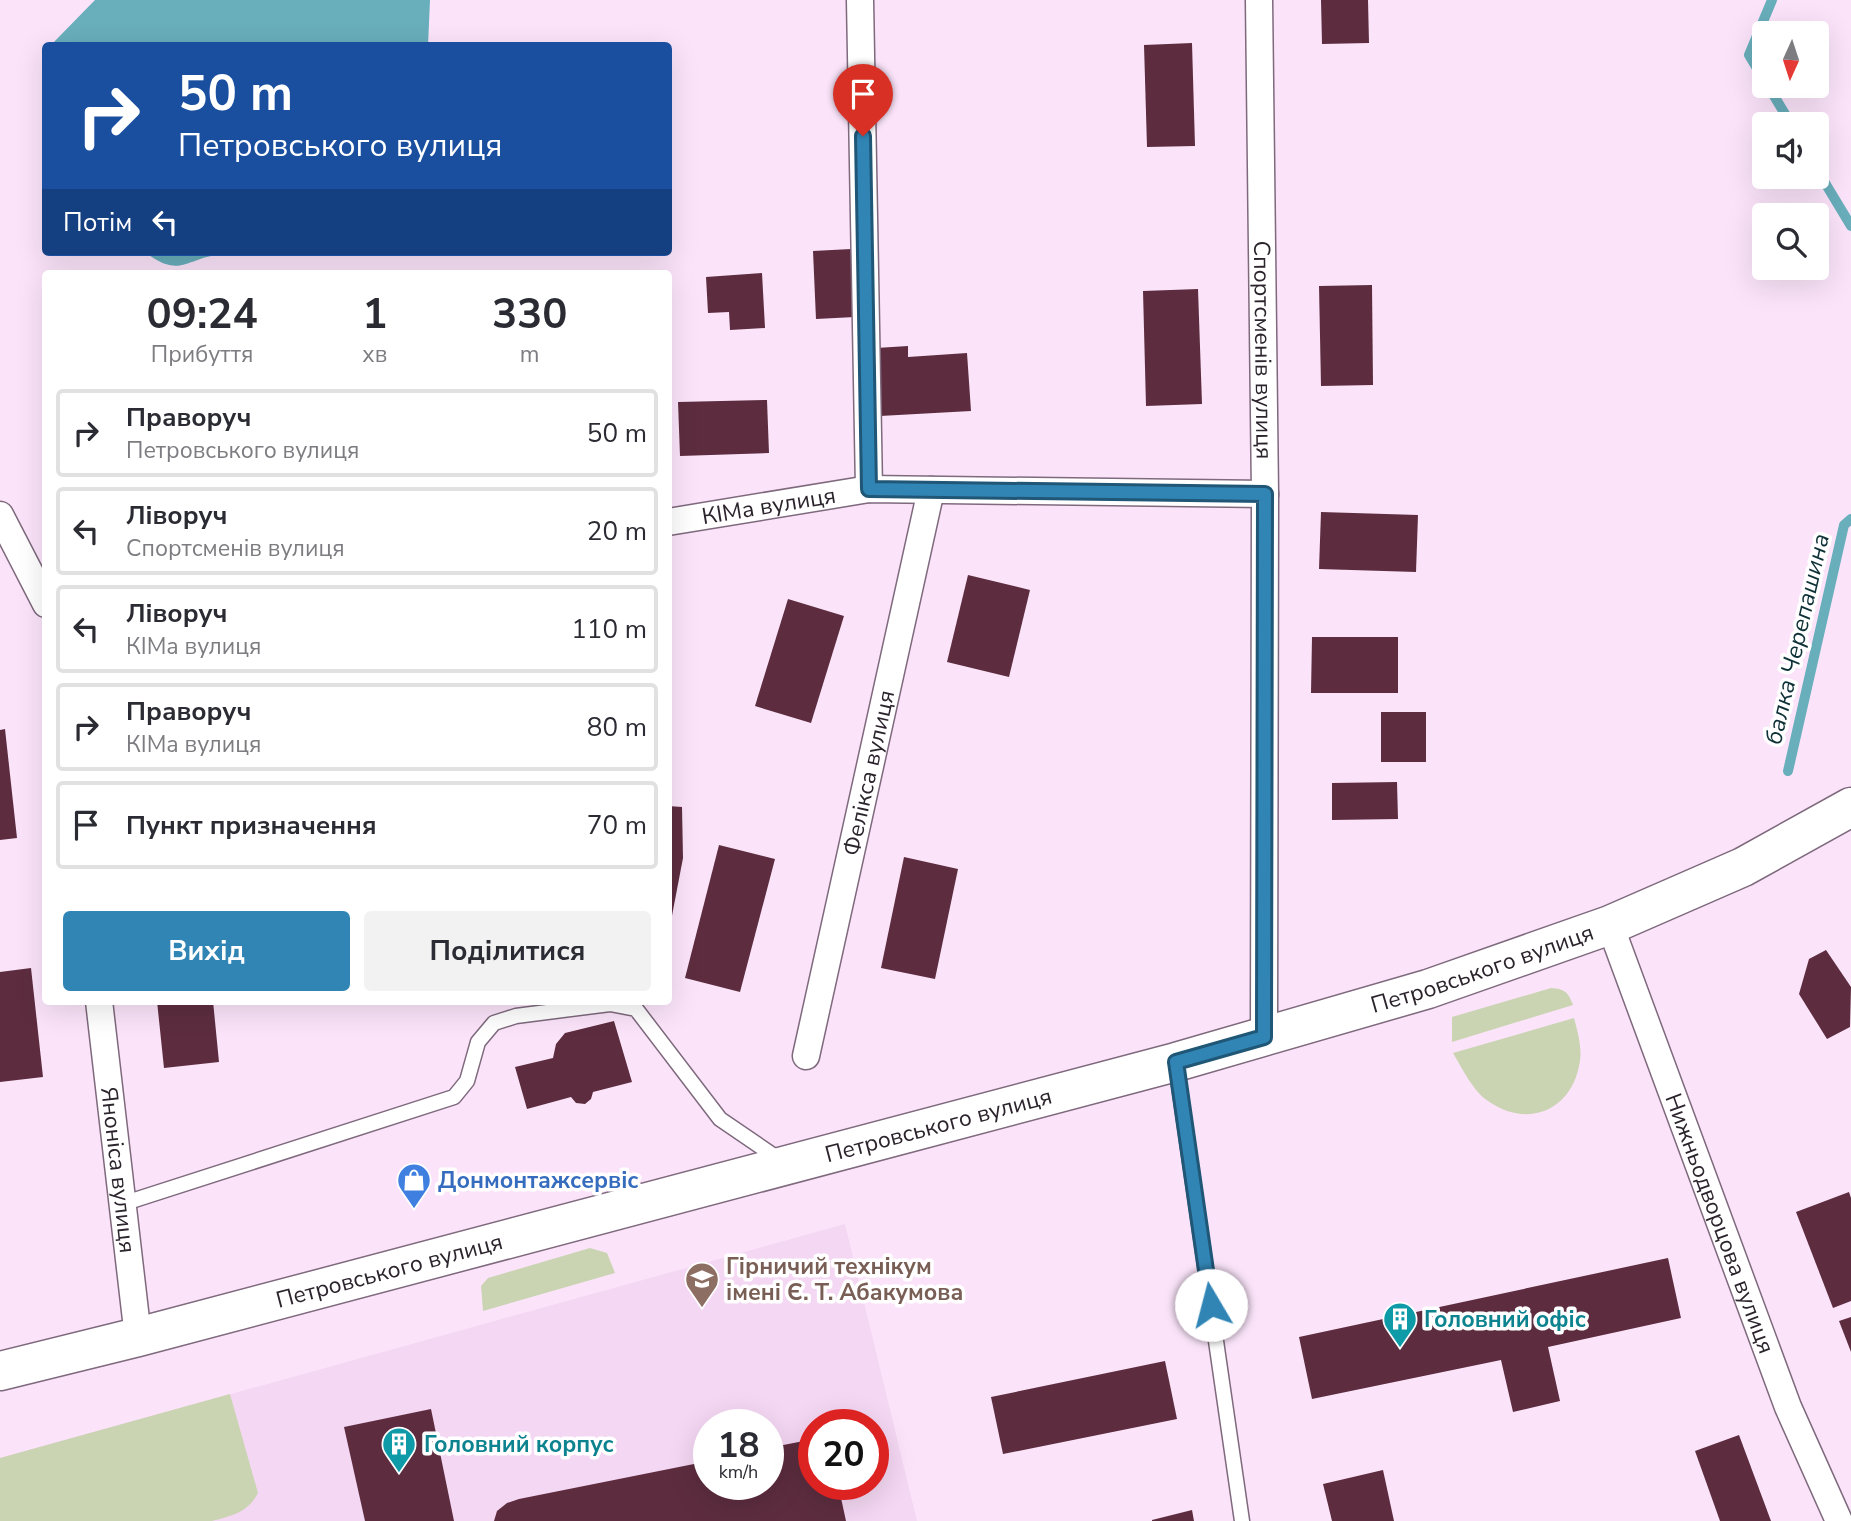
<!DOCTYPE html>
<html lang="uk">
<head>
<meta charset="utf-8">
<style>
	:root { --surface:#fff; --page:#f2f2f3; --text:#2b2b33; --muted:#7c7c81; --line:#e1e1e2; --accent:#3185b5 }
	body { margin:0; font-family:"Nunito Sans",sans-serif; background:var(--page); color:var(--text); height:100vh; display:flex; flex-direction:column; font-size:26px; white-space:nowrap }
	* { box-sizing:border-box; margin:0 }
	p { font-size:23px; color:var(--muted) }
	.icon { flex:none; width:38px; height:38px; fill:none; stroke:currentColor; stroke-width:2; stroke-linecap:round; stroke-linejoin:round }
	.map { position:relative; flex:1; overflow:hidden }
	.sheet { position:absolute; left:42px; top:270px; width:630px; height:735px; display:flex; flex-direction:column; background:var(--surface); border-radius:7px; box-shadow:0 7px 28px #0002 }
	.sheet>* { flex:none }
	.hud { position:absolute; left:42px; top:42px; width:630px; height:214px; border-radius:7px; box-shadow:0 7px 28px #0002; background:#1a4fa0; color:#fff; overflow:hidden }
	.needle { width:46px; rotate:183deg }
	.buttons { position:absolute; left:1752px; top:21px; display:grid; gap:14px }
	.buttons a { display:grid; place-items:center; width:77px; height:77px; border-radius:7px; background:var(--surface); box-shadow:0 7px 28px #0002; font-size:35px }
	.speed { position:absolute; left:693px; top:1409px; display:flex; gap:14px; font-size:35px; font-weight:700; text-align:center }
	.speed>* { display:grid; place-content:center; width:91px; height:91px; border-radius:50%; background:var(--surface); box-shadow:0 7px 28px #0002; line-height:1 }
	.speed small { font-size:18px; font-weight:400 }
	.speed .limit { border:10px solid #d22; background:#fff; color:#111 }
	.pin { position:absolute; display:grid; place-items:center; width:60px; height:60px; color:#fff; margin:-72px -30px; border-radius:50% 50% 50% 0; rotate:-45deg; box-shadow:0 0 7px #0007 }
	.pin .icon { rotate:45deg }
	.me { position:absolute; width:77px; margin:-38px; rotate:352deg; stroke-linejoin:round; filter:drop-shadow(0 0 5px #0008) }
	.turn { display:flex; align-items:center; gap:24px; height:147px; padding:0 21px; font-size:32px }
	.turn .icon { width:91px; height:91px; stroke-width:2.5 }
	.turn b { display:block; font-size:49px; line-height:60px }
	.then { display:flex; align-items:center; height:66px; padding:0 21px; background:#0003; gap:14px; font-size:26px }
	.eta { display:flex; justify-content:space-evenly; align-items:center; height:119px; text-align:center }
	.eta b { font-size:42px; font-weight:700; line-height:49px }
	.cta { display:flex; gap:14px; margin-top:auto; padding:14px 21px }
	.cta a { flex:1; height:80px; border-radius:7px; background:var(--accent); color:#fff; font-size:28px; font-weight:700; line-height:80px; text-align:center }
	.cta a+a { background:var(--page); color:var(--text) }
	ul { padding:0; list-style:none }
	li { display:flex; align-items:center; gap:21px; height:88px; margin:0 14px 10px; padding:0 7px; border:4px solid var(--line); border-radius:7px }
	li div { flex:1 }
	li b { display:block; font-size:26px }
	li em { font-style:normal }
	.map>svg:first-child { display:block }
</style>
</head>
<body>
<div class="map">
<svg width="1851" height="1521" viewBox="0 0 1851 1521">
	<rect width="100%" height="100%" fill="#fbe4fa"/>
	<path fill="#f4d7f3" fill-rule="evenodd" d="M845 1224 917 1521H0V1458ZM709 1424H768V1484H709ZM814 1424H873V1484H814Z"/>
	<g fill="#cad4b3">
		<path d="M1551 988C1565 989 1568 992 1573 1005L1452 1042V1017Z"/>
		<path d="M1574 1018C1578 1033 1583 1050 1579 1066 1570 1112 1526 1128 1488 1101 1473 1091 1462 1068 1453 1053Z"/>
		<polygon points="590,1248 607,1253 615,1273 483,1311 481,1286 488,1278"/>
		<path d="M230 1394 258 1493C247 1513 233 1515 212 1521H0V1458Z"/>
	</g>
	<g fill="#69aebb">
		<polygon points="95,0 430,0 428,46 51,45"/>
		<path d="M145 252H230L226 255C189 253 183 282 145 252Z"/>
	</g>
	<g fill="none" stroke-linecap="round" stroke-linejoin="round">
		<g stroke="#69aebb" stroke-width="10">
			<polyline points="1764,80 1749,55 1772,0"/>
			<polyline points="1768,86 1791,124"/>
			<polyline points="1816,168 1851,226"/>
			<polyline points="1788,771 1844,525 1851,519"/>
		</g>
	</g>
	<g fill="#5d2d3f">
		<polygon points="1321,0 1368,0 1369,43 1322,44"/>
		<polygon points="1192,43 1195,146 1147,147 1144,45"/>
		<polygon points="851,249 855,317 816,319 813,251"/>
		<polygon points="762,273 765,328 730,330 729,312 708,313 706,277"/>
		<polygon points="1372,285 1373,385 1321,386 1319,286"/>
		<polygon points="1198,289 1202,404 1146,406 1143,291"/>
		<polygon points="908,346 908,357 967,353 971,411 880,416 876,348"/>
		<polygon points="767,400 769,453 680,456 678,402"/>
		<polygon points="1321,512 1418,515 1416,572 1319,569"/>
		<polygon points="968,575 1030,590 1009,677 947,662"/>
		<polygon points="788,599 844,616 811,723 755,706"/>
		<polygon points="1312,637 1398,637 1398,693 1311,693"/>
		<rect x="1381" y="712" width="45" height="50"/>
		<polygon points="5,729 17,838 0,840 0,730"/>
		<polygon points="1397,782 1398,819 1332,820 1332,783"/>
		<polygon points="668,806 682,807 683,858 670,926"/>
		<polygon points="719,845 775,859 740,992 685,978"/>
		<polygon points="904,857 958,869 935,979 881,968"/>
		<polygon points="1826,950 1851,987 1850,1027 1827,1039 1799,994 1809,959"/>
		<polygon points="31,968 43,1077 0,1082 0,972"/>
		<polygon points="157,1001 213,1001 219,1062 164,1068"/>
		<polygon points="614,1021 632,1082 593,1092 591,1099 585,1104 576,1103 571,1097 527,1109 515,1067 553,1058 556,1044 565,1033"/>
		<polygon points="1849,1192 1851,1198 1851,1301 1833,1308 1796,1212"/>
		<polygon points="1668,1258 1681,1318 1548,1347 1560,1401 1513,1412 1501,1360 1312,1399 1299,1337"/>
		<polygon points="1851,1317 1851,1352 1839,1321"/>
		<polygon points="1165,1361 1177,1419 1003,1454 991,1397"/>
		<polygon points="431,1409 454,1521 365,1521 344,1427"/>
		<polygon points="1739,1435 1771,1521 1720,1521 1695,1451"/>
		<polygon points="814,1439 814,1484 838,1484 846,1521 494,1521 497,1511 507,1503 519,1499 709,1461 709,1484 768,1484 768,1448"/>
		<polygon points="1383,1470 1394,1521 1332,1521 1323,1484"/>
		<polygon points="1192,1510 1194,1521 1152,1521 1152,1520"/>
	</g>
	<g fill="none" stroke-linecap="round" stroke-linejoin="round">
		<g stroke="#7e697d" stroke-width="17">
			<g id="service">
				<polyline points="1176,1064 1242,1521"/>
				<polyline points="122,1204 454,1097 467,1081 478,1042 494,1023 516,1016 610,1004 636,1009 720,1119 780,1160"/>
			</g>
		</g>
		<g stroke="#7e697d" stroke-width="29">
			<g id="minor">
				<polyline points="860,0 869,489"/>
				<path id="s1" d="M1259 0 1265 494 1264 1037"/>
				<polyline points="0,515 46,604"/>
				<path id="s2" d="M668 522 869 489 1265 494"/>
				<path id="s3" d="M1610 925 1788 1407 1839 1521"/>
				<path id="s4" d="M99 1001 138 1337"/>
				<path id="s5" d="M806 1056 931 490"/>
			</g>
		</g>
		<g stroke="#7e697d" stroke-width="41">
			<g id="secondary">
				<path id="s6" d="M0 1371 138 1337 1176 1062 1428 989 1610 925 1743 867 1851 807"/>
			</g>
		</g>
		<use href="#service" stroke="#fff" stroke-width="14"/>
		<use href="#minor" stroke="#fff" stroke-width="26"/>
		<use href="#secondary" stroke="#fff" stroke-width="38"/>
	</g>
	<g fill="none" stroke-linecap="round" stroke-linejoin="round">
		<g stroke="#205676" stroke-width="18">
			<polyline id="route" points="863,136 869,489 1265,494 1264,1037 1176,1062 1211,1305"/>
		</g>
		<use href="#route" stroke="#3185b5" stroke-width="12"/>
	</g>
	<defs>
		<g id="shop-pin" transform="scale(1.75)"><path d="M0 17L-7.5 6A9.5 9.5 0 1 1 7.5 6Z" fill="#3f7fe0" stroke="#fff"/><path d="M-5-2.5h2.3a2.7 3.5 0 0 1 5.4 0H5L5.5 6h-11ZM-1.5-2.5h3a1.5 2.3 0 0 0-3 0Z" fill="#fff"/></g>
		<g id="university-pin" transform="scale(1.75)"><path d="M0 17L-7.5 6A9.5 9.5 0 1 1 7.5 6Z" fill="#8d6e63" stroke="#fff"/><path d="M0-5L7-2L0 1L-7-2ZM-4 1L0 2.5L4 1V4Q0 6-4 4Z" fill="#fff"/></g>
		<g id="building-pin" transform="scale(1.75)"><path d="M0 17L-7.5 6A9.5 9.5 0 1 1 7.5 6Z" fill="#0f9aa8" stroke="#fff"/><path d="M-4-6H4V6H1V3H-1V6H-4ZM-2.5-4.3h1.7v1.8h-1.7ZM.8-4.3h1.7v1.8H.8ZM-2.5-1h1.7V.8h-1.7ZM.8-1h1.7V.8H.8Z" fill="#fff"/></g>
	</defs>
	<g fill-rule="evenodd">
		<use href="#shop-pin" x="414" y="1180"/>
		<use href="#university-pin" x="702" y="1279"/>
		<use href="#building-pin" x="1400" y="1319"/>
		<use href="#building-pin" x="399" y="1444"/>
	</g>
	<g text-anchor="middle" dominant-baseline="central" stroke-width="7" stroke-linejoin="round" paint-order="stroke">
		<g font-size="23" fill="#2c242c" stroke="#fff">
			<text stroke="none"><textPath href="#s1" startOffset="350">Спортсменів вулиця</textPath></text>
			<text stroke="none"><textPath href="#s2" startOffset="102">КІМа вулиця</textPath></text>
			<text stroke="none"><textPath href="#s5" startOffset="290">Фелікса вулиця</textPath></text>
			<text stroke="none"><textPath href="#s6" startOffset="1536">Петровського вулиця</textPath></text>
			<text stroke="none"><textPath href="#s6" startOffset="970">Петровського вулиця</textPath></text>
			<text stroke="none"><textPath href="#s4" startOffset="170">Яноніса вулиця</textPath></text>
			<text stroke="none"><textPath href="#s3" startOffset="318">Нижньодворцова вулиця</textPath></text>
			<text stroke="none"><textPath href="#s6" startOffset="402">Петровського вулиця</textPath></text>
		</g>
		<g font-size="23" font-weight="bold" fill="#366cbe" stroke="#fff" text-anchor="start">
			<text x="438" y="1180">Донмонтажсервіс</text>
		</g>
		<g font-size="23" font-weight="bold" fill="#785e54" stroke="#fff" text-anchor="start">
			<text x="726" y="1266">Гірничий технікум<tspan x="726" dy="26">імені Є. Т. Абакумова</tspan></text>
		</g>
		<g font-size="23" font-weight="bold" fill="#0d838f" stroke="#fff" text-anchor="start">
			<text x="1424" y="1319">Головний офіс</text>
			<text x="424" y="1444">Головний корпус</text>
		</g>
		<g font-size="24" font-style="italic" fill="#0e3137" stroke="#fff">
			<text transform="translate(1797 639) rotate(-77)">балка Черепашина</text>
		</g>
	</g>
</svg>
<div class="buttons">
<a><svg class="needle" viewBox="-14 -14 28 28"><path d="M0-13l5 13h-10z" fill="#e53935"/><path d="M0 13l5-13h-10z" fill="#7c7c81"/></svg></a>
<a><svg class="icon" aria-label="sound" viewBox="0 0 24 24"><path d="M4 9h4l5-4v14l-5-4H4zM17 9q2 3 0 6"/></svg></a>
<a><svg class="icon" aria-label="search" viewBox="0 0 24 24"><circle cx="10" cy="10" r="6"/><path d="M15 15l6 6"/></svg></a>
</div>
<div class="speed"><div>18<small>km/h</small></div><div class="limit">20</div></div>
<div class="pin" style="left:863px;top:136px;background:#d93025"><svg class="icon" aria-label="arrive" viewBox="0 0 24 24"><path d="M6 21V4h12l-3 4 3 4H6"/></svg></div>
<svg class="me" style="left:1211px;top:1305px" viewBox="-20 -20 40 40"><circle r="19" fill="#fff"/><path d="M0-13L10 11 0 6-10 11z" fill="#3185b5"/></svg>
<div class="hud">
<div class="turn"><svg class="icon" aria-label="right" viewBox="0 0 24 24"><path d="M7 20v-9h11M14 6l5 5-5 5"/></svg><div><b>50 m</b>Петровського вулиця</div></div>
<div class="then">Потім<svg class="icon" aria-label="left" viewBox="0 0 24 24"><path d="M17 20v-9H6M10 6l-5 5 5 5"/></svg></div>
</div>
<section class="sheet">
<div class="eta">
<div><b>09:24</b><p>Прибуття</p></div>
<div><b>1</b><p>хв</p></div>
<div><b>330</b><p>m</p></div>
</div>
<ul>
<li><svg class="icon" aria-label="right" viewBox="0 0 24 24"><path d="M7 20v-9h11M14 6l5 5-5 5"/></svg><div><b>Праворуч</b><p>Петровського вулиця</p></div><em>50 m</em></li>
<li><svg class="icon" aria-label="left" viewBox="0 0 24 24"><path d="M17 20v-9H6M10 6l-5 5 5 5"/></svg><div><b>Ліворуч</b><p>Спортсменів вулиця</p></div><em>20 m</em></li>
<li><svg class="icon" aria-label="left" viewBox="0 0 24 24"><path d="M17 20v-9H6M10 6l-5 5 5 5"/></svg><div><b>Ліворуч</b><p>КІМа вулиця</p></div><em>110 m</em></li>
<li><svg class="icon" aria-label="right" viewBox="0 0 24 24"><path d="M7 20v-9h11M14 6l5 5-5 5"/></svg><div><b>Праворуч</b><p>КІМа вулиця</p></div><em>80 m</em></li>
<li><svg class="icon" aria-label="arrive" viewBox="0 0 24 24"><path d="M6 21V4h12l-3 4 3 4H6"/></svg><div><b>Пункт призначення</b></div><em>70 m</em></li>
</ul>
<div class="cta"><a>Вихід</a><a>Поділитися</a></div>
</section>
</div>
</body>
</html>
